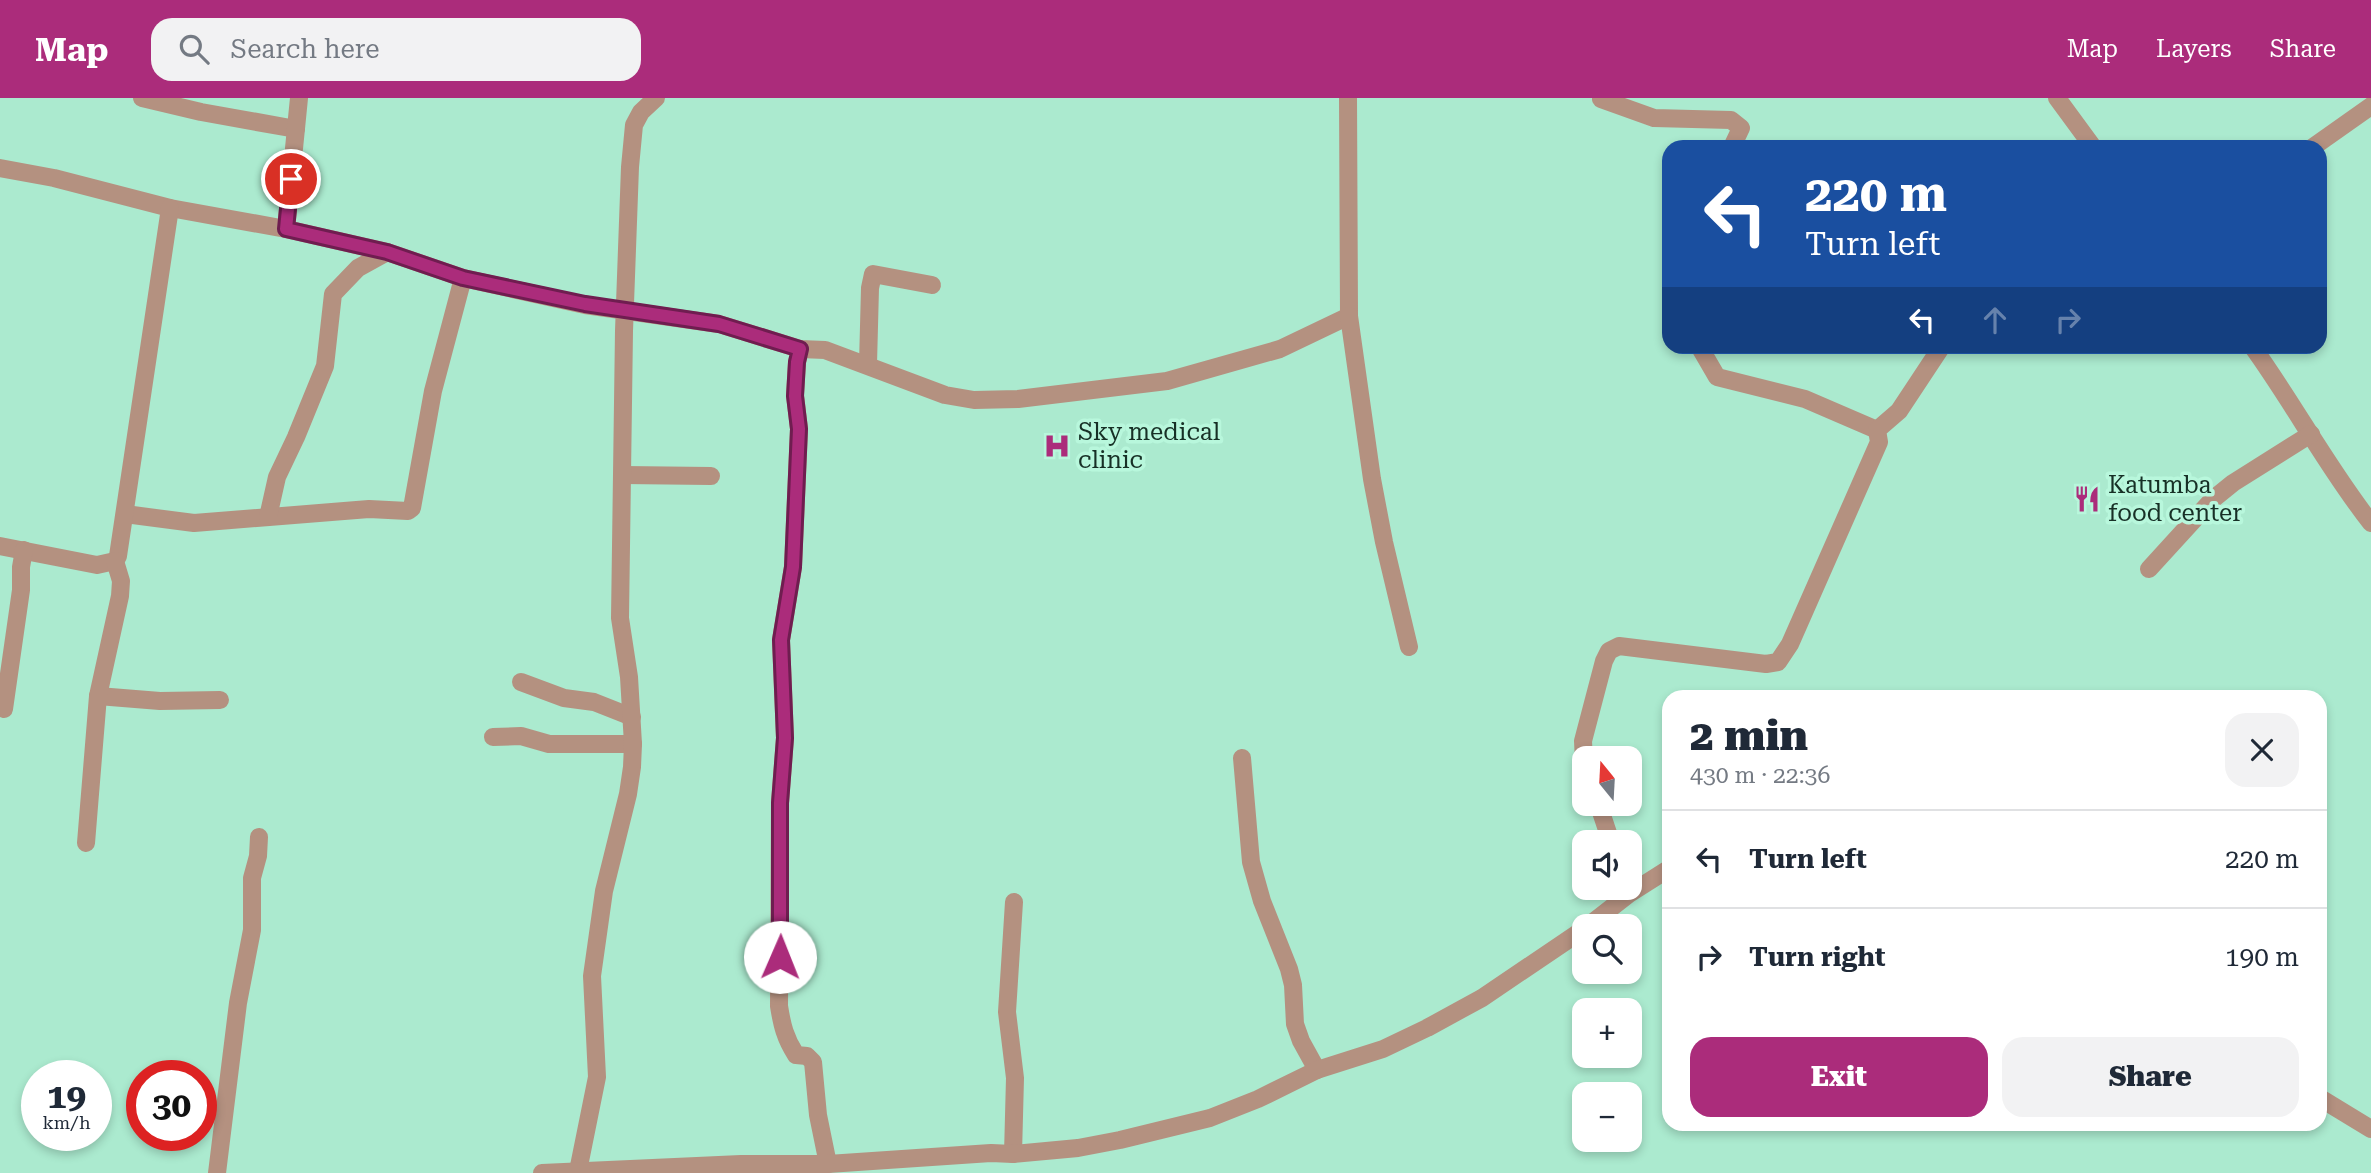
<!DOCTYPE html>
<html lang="en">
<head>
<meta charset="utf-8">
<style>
	:root { --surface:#fff; --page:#f2f2f3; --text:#1f2937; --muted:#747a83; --line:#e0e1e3; --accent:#ab2c7b }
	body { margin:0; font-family:"Roboto Serif",serif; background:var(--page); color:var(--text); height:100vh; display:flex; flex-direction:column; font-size:26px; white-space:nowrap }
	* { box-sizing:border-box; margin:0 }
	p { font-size:23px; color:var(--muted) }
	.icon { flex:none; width:38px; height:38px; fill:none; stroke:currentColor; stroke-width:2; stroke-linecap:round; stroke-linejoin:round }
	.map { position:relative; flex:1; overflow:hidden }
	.drawer { position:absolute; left:1662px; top:592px; width:665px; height:441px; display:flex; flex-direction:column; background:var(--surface); border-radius:21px; box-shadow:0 4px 10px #0003 }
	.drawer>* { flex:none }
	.guide { position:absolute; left:1662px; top:42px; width:665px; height:214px; border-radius:21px; box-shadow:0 4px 10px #0003; background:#1a4fa0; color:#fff; overflow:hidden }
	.needle { width:46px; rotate:342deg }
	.tools { position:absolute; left:1572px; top:648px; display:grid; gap:14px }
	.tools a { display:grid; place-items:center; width:70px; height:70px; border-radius:14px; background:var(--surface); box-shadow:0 4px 10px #0003; font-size:35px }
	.speed { position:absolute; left:21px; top:962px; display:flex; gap:14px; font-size:35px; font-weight:700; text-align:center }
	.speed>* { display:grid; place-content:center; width:91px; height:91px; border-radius:50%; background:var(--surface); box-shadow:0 4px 10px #0003; line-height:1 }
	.speed small { font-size:18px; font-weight:400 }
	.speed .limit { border:10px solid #d22; background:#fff; color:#111 }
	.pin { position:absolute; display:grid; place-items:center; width:60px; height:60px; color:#fff; margin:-30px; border:4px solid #fff; border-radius:50%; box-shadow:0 2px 7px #0007 }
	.me { position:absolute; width:77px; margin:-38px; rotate:1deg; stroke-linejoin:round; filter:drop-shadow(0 0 5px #0008) }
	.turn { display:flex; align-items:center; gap:24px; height:147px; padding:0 28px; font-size:32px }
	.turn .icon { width:91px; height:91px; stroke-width:2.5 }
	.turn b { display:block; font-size:49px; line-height:60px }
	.lanes { display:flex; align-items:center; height:66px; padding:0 28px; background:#0003; justify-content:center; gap:35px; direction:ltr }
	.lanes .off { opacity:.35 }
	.round { display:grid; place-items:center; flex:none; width:74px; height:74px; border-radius:21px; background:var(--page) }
	.head { display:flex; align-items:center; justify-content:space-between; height:119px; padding:0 28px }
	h1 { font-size:42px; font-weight:800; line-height:52px }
	.primary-button { display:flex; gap:14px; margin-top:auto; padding:14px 28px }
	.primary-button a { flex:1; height:80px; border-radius:21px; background:var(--accent); color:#fff; font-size:28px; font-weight:800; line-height:80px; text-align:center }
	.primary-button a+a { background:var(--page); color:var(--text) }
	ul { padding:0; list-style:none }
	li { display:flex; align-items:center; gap:21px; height:98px; padding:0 28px; border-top:2px solid var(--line) }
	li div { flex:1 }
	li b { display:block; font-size:26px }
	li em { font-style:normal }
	header { display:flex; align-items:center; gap:42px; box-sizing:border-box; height:98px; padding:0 35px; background:var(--accent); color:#fff }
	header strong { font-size:33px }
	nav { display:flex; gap:38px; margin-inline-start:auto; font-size:24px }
	.search { width:490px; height:63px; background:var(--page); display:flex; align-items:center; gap:18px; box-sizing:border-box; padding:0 24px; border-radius:21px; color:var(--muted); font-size:26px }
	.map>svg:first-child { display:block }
</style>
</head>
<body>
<header>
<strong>Map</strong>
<div class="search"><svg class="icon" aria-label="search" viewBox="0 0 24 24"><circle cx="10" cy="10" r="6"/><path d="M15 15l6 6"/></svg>Search here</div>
<nav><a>Map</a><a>Layers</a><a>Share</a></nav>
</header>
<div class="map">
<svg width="2371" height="1075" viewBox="0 0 2371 1075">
	<rect width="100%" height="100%" fill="#abeacf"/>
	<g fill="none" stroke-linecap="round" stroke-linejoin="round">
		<g stroke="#b49180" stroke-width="18">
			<polyline points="142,0 201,14 296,31"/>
			<polyline points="2057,0 2093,49"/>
			<polyline points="1601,1 1654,20 1731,22 1741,30 1732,49"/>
			<polyline points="2313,49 2371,8"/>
			<polyline points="0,70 54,80 170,110 286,131 387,154 463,180 585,207 719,226 800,251 825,252 945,297 974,302 1018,301 1167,283 1280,251 1349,218 1348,0"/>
			<polyline points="286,131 299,0"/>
			<polyline points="1349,218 1372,381 1384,444 1409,549"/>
			<polyline points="1699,248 1717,279 1805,301 1877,332"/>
			<path d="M2252 248C2294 306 2327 369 2371 425"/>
			<path d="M800 251 797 264 795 297 799 331 793 469 781 542 785 640 780 705 779 908C782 927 785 940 796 957L807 958 813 964 818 1017 828 1066"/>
			<polyline points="868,266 870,190 873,176 932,187"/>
			<polyline points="623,377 711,378"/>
			<polyline points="125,416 194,425 369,411 408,413 412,410 433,293 463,180"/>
			<polyline points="268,419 277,379 296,339 325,268 333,196 358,170 387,154"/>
			<polyline points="0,448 97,467 115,463 118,458 170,110"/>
			<polyline points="2149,471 2212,402 2233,385 2311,336"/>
			<polyline points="521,584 564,600 594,604 632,619"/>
			<polyline points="98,598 160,603 220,602"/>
			<polyline points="4,611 21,492 21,469 24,452"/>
			<polyline points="493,639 521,638 549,646 633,646"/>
			<polyline points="1242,660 1251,764 1262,803 1289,871 1293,887 1295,926 1301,943 1317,972"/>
			<polyline points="1584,663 1583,643 1604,563 1609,553 1619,548 1766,566 1778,564 1790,546 1879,344 1877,332 1899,313 1942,248"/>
			<polyline points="1598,705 1611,744"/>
			<polyline points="86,745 98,598 120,498 121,483 115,463"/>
			<polyline points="1588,828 1629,796 1670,770"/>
			<polyline points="2320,1000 2371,1031"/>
			<polyline points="1013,1056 1015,980 1007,914 1014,804"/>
			<polyline points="578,1073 597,979 592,878 604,793 628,696 632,669 633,646 629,579 620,520 624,233 630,69 634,27 641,14 656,0"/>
			<polyline points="217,1075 238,905 252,832 252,780 258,758 259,739"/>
			<polyline points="542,1075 741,1066 828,1066 991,1055 1013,1056 1078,1050 1120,1042 1210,1020 1258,1001 1317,972 1383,951 1427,930 1482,900 1584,831"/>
		</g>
	</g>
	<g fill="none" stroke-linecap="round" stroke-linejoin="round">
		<g stroke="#6f1d50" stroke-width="18">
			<polyline id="route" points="291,81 286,131 387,154 463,180 585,206 719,226 800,251 797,264 795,298 799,331 793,469 781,542 785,640 780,705 780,859"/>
		</g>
		<use href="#route" stroke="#ab2c7b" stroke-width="12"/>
	</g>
	<defs>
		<g id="hospital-bare" transform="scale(2.1)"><path d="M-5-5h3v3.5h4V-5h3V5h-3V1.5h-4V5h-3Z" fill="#ab2c7b" stroke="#b8f7dc" stroke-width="2.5" paint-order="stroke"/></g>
		<g id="restaurant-bare" transform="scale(2.1)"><path d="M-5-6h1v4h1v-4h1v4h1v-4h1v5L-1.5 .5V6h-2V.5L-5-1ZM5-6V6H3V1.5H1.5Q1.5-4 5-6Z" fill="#ab2c7b" stroke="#b8f7dc" stroke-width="2.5" paint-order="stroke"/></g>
	</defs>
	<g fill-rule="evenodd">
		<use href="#hospital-bare" x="1057" y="348"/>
		<use href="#restaurant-bare" x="2087" y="401"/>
	</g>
	<g text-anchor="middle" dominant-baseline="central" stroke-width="7" stroke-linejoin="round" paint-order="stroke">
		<g font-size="24" fill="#173026" stroke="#b8f7dc" text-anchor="start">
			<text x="1078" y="334">Sky medical<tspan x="1078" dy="28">clinic</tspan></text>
			<text x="2108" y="387">Katumba<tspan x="2108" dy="28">food center</tspan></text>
		</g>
	</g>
</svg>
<div class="tools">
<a><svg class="needle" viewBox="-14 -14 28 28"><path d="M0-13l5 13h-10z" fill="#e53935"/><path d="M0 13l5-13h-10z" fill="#747a83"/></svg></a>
<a><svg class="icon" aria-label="sound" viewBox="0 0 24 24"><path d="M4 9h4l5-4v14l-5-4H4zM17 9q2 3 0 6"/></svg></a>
<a><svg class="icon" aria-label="search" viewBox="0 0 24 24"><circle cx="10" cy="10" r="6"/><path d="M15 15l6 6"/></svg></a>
<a>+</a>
<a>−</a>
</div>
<div class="speed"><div>19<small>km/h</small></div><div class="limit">30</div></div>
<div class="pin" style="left:291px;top:81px;background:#d93025"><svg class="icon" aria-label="arrive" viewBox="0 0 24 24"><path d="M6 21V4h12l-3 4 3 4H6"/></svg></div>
<svg class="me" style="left:780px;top:859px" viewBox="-20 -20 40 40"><circle r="19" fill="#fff"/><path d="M0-13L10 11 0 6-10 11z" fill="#ab2c7b"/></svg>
<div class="guide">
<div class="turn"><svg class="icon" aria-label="left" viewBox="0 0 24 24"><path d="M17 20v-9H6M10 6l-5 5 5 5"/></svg><div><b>220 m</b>Turn left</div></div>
<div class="lanes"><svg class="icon" aria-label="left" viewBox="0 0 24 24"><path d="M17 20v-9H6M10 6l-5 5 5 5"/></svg><svg class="icon off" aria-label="ahead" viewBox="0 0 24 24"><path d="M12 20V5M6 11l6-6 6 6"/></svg><svg class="icon off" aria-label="right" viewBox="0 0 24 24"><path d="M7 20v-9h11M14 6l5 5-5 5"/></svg></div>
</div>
<section class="drawer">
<div class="head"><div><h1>2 min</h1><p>430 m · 22:36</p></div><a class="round"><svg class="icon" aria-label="close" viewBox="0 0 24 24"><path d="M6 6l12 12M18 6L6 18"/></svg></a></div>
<ul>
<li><svg class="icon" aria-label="left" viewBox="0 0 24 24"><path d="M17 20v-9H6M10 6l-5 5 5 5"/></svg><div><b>Turn left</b></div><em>220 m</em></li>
<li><svg class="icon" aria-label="right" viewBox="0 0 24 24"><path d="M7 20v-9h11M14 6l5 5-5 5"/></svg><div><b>Turn right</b></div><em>190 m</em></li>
</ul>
<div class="primary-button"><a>Exit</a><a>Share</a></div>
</section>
</div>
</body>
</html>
